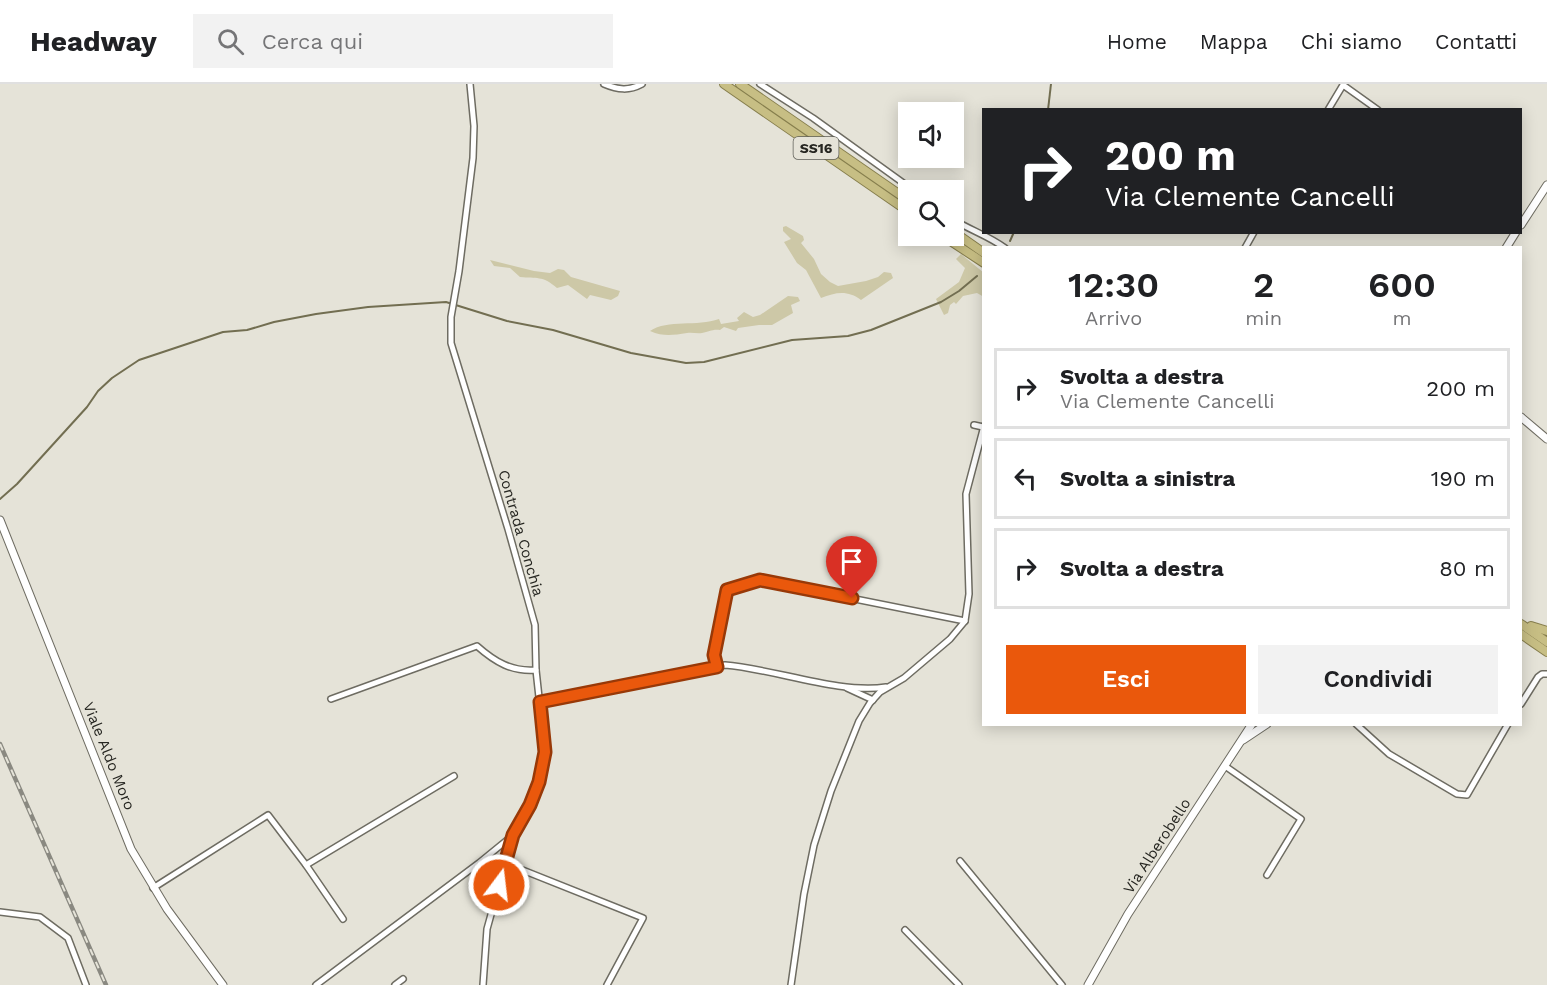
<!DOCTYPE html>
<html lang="it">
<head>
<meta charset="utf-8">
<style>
	:root { --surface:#fff; --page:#f2f2f2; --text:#202124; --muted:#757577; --line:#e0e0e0; --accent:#ea580c }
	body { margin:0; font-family:"Work Sans",sans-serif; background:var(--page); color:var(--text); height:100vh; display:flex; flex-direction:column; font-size:22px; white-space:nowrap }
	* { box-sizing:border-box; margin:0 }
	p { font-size:20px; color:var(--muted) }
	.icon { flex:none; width:33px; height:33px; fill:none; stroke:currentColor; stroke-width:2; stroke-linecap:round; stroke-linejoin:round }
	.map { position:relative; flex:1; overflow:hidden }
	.details { position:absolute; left:982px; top:162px; width:540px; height:480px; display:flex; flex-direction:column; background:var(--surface); border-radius:0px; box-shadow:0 3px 15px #0003 }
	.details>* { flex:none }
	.guide { position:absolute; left:982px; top:24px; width:540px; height:126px; border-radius:0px; box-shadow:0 3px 15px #0003; background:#202124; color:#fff; overflow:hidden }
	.tools { position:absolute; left:898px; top:18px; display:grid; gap:12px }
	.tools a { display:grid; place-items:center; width:66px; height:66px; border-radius:0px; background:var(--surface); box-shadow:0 3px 15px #0003; font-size:30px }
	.pin { position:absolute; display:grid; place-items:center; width:51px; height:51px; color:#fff; margin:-62px -26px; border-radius:50% 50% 50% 0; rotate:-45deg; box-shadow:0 0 6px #0007 }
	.pin .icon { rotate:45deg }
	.me { position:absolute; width:66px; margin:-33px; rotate:15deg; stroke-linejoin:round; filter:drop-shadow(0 0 4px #0008) }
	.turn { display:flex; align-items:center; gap:21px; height:126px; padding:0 24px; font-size:27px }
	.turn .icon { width:78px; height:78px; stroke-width:2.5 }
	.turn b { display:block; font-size:42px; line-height:51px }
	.eta { display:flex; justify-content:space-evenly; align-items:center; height:102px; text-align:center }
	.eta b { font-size:36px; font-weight:600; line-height:42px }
	.action { display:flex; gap:12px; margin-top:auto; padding:12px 24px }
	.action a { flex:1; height:69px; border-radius:0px; background:var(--accent); color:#fff; font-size:24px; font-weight:600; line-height:69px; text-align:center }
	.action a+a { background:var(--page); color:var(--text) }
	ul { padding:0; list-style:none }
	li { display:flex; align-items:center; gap:18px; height:81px; margin:0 12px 9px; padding:0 12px; border:3px solid var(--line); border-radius:0px }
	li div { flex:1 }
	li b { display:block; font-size:22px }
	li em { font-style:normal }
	header { display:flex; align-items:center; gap:36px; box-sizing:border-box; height:84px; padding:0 30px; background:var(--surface); border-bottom:2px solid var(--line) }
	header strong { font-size:28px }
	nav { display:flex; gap:33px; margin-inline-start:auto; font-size:21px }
	.search { width:420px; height:54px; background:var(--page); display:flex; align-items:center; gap:15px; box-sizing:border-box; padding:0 21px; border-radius:0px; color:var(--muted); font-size:22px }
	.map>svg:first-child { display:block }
</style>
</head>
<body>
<header>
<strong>Headway</strong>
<div class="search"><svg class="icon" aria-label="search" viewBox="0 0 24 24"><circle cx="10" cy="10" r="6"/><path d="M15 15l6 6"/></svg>Cerca qui</div>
<nav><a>Home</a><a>Mappa</a><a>Chi siamo</a><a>Contatti</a></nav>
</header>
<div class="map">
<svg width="1547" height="901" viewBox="0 0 1547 901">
	<rect width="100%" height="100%" fill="#e5e3d8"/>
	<g fill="#cdc8a7">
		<path d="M786 142 803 152 804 156 801 159 814 175 821 190 830 198 838 202 866 197 878 193 884 188 891 189 893 194 861 216C848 206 836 208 821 214L806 186 797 179 784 158 791 155 783 147V143Z"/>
		<polygon points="961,170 984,189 984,213 977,209 963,212 956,220 954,218 950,221 948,229 944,231 936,215 959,198 965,184 956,175"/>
		<path d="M490 176 534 187 550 189 558 185 564 186 571 193 620 207 618 212 611 216 590 211 587 215 568 201 557 204C542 191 537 195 520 193L510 184 494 182Z"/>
		<path d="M788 212 798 213 800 217 791 221 793 229 772 241H759L738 244 736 247 724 243 720 246C712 245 709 248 702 249 697 250 692 248 687 249 673 251 664 253 650 247 668 235 697 243 719 235L721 240 739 237 737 234 744 228 753 233 760 231Z"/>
	</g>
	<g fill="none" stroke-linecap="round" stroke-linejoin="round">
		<g stroke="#726e51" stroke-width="2">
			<polyline points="1048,26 1051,0"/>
			<polyline points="1010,157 1014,148"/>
			<polyline points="0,415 17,400 87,323 98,307 112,294 139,276 223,248 247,246 274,238 316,230 368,223 446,218 507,237 553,246 631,269 686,279 704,278 792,256 848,252 871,246 941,218 959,207 977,192"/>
		</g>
		<g stroke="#6e6c62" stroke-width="8">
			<g id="minor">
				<polyline points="470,0 474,42 473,74 459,187 451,233 451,259 508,445 535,541 536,586 545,668 539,698 530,721 513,751 487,845 483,901"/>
				<path d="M604 0C618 6 629 7 642 0"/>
				<polyline points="760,0 813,34 913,106"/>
				<polyline points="1328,26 1343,1 1378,26"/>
				<path d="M954 136C970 146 989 152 1005 164"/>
				<polyline points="1245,164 1254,148"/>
				<polyline points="974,341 983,343"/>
				<polyline points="717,583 714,571 727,506 760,496 965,537"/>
				<polyline points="847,604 873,616"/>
				<path d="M331 615 477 562C495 578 512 588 536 586"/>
				<path d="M540 618 725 581C775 585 838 610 886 603"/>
				<polyline points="1521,620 1538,593 1542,590 1547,590"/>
				<polyline points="1356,640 1389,670 1457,710 1467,711 1508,640"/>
				<polyline points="1225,682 1301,735 1267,791"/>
				<polyline points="960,777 1062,901"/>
				<polyline points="505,779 643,834 607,901"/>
				<polyline points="306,781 454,692"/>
				<polyline points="153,804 268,731 306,781 343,835"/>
				<polyline points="0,828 40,833 68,854 86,901"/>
				<polyline points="905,846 959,901"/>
				<polyline points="316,901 479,779 512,752"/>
				<polyline points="395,901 403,895"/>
				<polyline points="791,901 804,810 814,761 831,707 859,637 870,619 880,608 904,594 950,555 965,537 969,510 966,410 984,342"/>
			</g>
		</g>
		<g stroke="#6e6c62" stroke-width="9">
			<g id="secondary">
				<polyline points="1521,141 1547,101"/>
				<polyline points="1506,164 1516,148"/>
				<polyline points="1521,333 1547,355"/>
				<polyline points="0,436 131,765 167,825 223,901"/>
				<polyline points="1243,656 1267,640"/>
				<polyline points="1088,901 1128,830 1252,640"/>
			</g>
		</g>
		<g stroke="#867e4d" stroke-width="10">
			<g id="trunk">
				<polyline points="724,0 909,128"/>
				<polyline points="740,0 909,117"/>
				<polyline points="954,148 984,169"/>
				<polyline points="943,152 984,179"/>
				<polyline points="1521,540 1547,558"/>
				<polyline points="1531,542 1547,547"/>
				<polyline points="1521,550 1547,568"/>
			</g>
		</g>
		<use href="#minor" stroke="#fff" stroke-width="5"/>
		<use href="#secondary" stroke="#fff" stroke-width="7"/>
		<use href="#trunk" stroke="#c7be84" stroke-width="8"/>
		<g stroke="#8a8981" stroke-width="4.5">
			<polyline id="rail" points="0,660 106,901"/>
		</g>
		<use href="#rail" stroke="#e5e3d8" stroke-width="2" stroke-dasharray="7" stroke-linecap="butt"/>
	</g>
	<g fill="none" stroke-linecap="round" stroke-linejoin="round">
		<g stroke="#983908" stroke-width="15">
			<polyline id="route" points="499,801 513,751 530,721 539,698 545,668 540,618 717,583 714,571 727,506 760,496 852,514"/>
		</g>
		<use href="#route" stroke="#ea580c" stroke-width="10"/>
	</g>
	<g text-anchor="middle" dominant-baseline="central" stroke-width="4.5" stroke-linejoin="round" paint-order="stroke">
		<rect fill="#e5e3d8" stroke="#5f5f58" stroke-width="1.5" x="793.5" y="53" width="45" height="22" rx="4.5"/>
		<g font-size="14" font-weight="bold" fill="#262621">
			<text x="816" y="64">SS16</text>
		</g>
		<g font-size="15" fill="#262621" stroke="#e5e3d8">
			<text transform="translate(521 449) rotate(74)">Contrada Conchia</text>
			<text transform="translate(109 672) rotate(68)">Viale Aldo Moro</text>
			<text transform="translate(1157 762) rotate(-57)">Via Alberobello</text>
		</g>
	</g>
</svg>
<div class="tools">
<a><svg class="icon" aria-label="sound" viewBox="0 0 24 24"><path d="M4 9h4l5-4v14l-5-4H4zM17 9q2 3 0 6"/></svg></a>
<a><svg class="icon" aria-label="search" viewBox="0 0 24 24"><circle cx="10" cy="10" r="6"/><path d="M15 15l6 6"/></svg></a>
</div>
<div class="pin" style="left:852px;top:514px;background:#d93025"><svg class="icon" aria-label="arrive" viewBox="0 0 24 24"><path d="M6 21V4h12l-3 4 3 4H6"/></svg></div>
<svg class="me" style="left:499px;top:801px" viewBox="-20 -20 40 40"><circle r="17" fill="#ea580c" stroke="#fff" stroke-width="3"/><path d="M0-11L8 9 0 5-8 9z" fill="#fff"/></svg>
<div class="guide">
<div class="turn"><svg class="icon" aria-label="right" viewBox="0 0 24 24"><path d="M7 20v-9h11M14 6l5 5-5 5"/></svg><div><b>200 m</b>Via Clemente Cancelli</div></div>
</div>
<section class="details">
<div class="eta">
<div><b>12:30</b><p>Arrivo</p></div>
<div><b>2</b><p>min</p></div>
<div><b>600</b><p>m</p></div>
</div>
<ul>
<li><svg class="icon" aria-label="right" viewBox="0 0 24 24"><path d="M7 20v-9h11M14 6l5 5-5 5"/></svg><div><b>Svolta a destra</b><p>Via Clemente Cancelli</p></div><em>200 m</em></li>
<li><svg class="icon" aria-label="left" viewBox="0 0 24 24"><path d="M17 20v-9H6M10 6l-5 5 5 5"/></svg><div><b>Svolta a sinistra</b></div><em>190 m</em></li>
<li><svg class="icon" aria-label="right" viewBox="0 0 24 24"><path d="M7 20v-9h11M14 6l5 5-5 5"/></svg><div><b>Svolta a destra</b></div><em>80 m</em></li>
</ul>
<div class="action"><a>Esci</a><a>Condividi</a></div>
</section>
</div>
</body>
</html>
